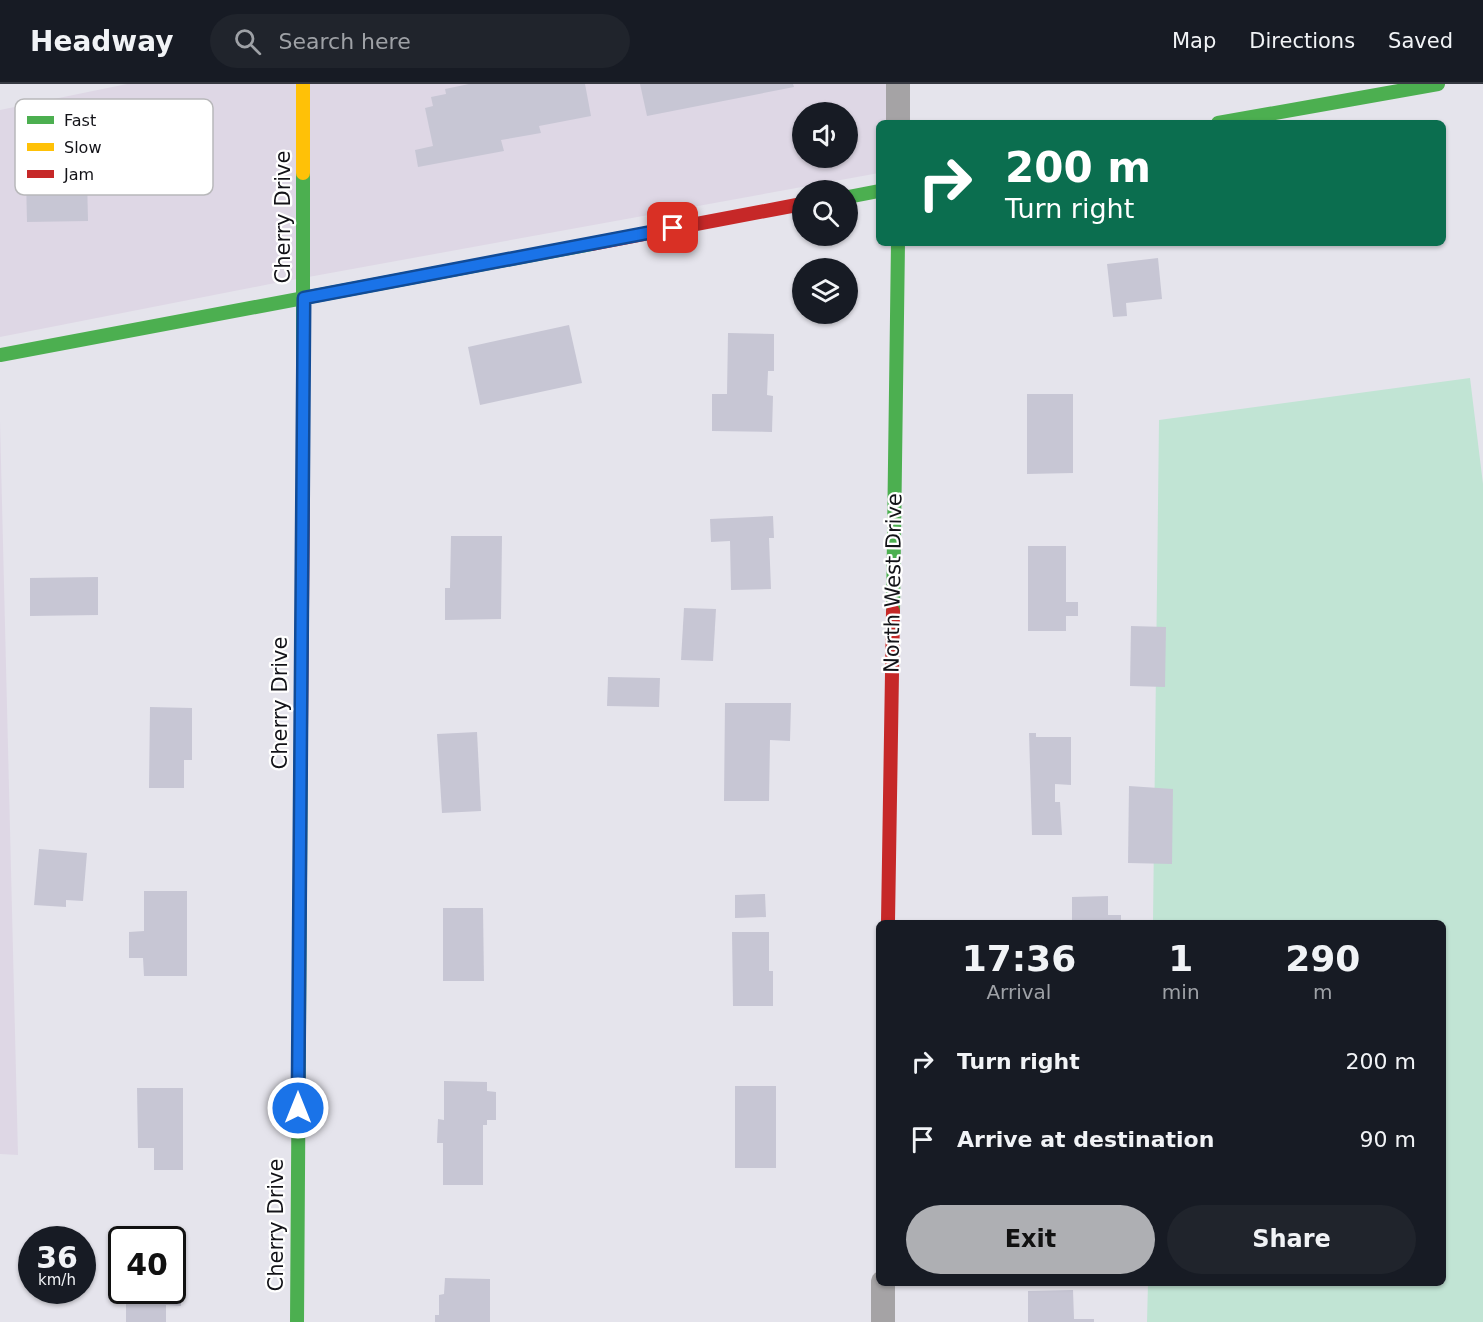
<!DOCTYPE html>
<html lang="en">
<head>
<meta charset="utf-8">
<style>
	:root { --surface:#171b24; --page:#20242c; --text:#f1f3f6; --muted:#9ea1a6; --line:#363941; --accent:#aeafb3 }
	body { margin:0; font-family:"DejaVu Sans",sans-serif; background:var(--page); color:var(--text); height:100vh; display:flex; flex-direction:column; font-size:22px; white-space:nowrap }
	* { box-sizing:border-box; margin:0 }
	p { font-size:20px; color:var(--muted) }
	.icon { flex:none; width:33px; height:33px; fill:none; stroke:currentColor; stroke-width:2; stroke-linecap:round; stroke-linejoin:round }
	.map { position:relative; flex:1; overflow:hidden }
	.sheet { position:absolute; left:876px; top:836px; width:570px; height:366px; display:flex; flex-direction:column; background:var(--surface); border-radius:9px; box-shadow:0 2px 4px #0004 }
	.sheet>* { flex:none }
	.guide { position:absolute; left:876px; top:36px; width:570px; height:126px; border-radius:9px; box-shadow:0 2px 4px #0004; background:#0b6e4f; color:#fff; overflow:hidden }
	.fabs { position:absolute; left:792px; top:18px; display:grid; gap:12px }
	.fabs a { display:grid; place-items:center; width:66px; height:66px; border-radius:50%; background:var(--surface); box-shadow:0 2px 4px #0004; font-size:30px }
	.speed { position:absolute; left:18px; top:1142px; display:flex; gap:12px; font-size:30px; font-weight:700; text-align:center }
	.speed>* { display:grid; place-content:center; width:78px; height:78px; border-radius:50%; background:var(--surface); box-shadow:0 2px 4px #0004; line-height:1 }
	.speed small { font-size:15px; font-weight:400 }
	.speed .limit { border:3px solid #111; border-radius:9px; background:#fff; color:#111 }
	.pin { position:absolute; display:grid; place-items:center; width:51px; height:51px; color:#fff; margin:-26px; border-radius:12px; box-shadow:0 3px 9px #0006 }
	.me { position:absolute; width:66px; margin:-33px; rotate:0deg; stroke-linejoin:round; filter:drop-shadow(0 0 4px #0008) }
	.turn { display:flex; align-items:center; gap:21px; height:126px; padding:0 30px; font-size:27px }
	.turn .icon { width:78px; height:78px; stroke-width:2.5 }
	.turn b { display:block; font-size:42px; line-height:51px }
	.eta { display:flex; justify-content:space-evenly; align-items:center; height:102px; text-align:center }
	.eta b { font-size:36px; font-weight:700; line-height:42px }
	.cta { display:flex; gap:12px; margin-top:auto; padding:12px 30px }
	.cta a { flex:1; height:69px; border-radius:36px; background:var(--accent); color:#111; font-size:24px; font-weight:700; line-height:69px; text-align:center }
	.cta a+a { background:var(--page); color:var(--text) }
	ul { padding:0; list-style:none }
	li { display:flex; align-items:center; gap:18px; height:78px; padding:0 30px }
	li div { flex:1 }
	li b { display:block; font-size:22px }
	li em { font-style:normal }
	header { display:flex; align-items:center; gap:36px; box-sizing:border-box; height:84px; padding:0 30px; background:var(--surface); border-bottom:2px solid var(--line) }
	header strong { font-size:28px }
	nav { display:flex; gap:33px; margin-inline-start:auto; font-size:21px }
	.search { width:420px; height:54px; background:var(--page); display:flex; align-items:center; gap:15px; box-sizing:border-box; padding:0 21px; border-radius:33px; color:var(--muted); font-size:22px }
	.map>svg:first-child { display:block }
</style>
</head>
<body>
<header>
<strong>Headway</strong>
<div class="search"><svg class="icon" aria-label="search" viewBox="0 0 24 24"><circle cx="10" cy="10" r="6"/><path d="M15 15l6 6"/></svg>Search here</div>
<nav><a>Map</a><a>Directions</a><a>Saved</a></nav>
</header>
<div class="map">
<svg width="1483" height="1238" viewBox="0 0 1483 1238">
	<rect width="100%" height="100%" fill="#e5e4ec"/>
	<g fill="#ded7e5" fill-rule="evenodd">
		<path d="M127 0H908V39H879V89L270 200 0 253V26ZM802 28H848V74H802Z"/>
		<polygon points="0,337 18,1071 0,1070"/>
	</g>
	<polygon fill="#c1e4d4" points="1470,294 1483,400 1483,1238 1147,1238 1148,1199 1443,1198 1443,838 1153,838 1159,336"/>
	<g fill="#c7c6d4">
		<polygon points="469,0 585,0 591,32 539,42 541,49 501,56 504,67 418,83 415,66 433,62 425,24 433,22 431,13 446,10 445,5"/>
		<polygon points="640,0 793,0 794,3 647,32"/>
		<polygon points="86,49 88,137 27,138 25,50"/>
		<polygon points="1158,174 1162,215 1126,219 1127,232 1113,233 1107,180"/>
		<polygon points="569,241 582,299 480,321 468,263"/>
		<polygon points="728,249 774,250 774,287 768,287 767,311 773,312 772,348 712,347 712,310 727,310"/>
		<polygon points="1027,310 1073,310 1073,389 1027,390"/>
		<polygon points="773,432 774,454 769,454 771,505 731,506 730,457 711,458 710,435"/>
		<polygon points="451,452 502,452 501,535 445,536 445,504 450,504"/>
		<polygon points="1028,462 1066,462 1066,518 1078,518 1078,532 1066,532 1066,547 1028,547"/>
		<polygon points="98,493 98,531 30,532 30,494"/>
		<polygon points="684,524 716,525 713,577 681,576"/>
		<polygon points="1131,542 1166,543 1165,603 1130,602"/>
		<polygon points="608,593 660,594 659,623 607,622"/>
		<polygon points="725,619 791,619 790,657 770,656 769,717 724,717"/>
		<polygon points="150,623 192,624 192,676 184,676 184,704 149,704"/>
		<polygon points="477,648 481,727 442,729 437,650"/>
		<polygon points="1029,649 1036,649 1036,653 1071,653 1071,701 1055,700 1055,718 1060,718 1062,751 1032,751"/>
		<polygon points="1129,702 1173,705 1172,780 1128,779"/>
		<polygon points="39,765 87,769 83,817 66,816 66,823 34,821"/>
		<polygon points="144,807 187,807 187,892 144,892 143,874 129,874 129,848 144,847"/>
		<polygon points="765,810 766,833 735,834 735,811"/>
		<polygon points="1108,812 1108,831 1121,831 1121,838 1072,838 1072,813"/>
		<polygon points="443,824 483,824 484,897 443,897"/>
		<polygon points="732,848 769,848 769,887 773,887 773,922 733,922"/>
		<polygon points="444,997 487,998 487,1007 496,1008 496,1036 487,1036 487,1041 483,1041 483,1101 443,1101 443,1059 437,1059 438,1035 444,1036"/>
		<rect x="735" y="1002" width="41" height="82"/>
		<polygon points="137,1004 183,1004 183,1086 154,1086 154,1064 138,1064"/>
		<polygon points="172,1186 181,1186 181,1222 166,1221 166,1238 126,1238 126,1206 172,1206"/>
		<polygon points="445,1194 490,1195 490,1238 435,1238 435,1231 439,1231 439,1211 444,1210"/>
		<polygon points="1073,1206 1074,1235 1094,1235 1094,1238 1028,1238 1028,1207"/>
	</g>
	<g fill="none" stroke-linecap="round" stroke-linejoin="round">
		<g stroke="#a5a3a5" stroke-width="24">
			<polyline points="898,0 898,39"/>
			<polyline points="883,1238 883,1198"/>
		</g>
		<g stroke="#4caf50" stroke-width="14">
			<polyline points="1218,39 1438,0"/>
			<polyline points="848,113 879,107"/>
			<polyline points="0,271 591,160"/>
			<polyline points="303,406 303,89"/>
			<polyline points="893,527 898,159"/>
			<polyline points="297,1238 301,648"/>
		</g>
		<polyline stroke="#ffc107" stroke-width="14" points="303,0 303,89"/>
		<g stroke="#c62828" stroke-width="14">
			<polyline points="591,160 802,120"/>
			<polyline points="301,648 303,406"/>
			<polyline points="888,838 893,527"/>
		</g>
	</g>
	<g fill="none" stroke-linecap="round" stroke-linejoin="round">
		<g stroke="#114b97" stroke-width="15">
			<polyline id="route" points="298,1024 304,214 673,144"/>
		</g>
		<use href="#route" stroke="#1a73e8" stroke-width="10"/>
	</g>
	<g text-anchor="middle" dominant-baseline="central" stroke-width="4.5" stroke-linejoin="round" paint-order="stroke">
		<g font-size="21" fill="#131318" stroke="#fff">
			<text transform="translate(283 133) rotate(-90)">Cherry Drive</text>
			<text transform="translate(893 499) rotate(-89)">North West Drive</text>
			<text transform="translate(280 619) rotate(-90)">Cherry Drive</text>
			<text transform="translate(276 1141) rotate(-90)">Cherry Drive</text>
		</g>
	</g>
	<rect x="15" y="15" width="198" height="96" rx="9" fill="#fff" stroke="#b8b8ba" stroke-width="1.5"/>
	<rect x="27" y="32" width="27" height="8" fill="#4caf50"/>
	<rect x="27" y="59" width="27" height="8" fill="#ffc107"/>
	<rect x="27" y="86" width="27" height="8" fill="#c62828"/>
	<g font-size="16" fill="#131318">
		<text x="64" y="42">Fast</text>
		<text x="64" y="69">Slow</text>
		<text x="64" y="96">Jam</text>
	</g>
</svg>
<div class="fabs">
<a><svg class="icon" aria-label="sound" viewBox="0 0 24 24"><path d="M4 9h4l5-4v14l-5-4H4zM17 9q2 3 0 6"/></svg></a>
<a><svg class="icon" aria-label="search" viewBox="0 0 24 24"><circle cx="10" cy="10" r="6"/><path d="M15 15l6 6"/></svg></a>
<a><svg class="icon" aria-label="layers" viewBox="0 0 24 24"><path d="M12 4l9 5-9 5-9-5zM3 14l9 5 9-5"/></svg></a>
</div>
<div class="speed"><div>36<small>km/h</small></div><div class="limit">40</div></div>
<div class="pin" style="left:673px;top:144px;background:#d93025"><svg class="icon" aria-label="arrive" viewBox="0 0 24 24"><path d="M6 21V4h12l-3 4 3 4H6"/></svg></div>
<svg class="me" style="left:298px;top:1024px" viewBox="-20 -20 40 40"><circle r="17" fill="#1a73e8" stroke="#fff" stroke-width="3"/><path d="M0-11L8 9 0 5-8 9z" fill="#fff"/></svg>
<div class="guide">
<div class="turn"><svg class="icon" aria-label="right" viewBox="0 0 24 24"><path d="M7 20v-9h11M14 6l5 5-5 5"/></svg><div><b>200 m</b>Turn right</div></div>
</div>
<section class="sheet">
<div class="eta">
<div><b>17:36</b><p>Arrival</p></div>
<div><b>1</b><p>min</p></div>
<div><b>290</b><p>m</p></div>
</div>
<ul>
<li><svg class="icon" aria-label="right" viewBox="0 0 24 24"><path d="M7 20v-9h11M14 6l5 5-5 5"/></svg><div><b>Turn right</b></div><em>200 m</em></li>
<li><svg class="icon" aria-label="arrive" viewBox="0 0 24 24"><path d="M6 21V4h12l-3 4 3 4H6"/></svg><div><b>Arrive at destination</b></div><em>90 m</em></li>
</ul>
<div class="cta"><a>Exit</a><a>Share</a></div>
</section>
</div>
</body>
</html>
